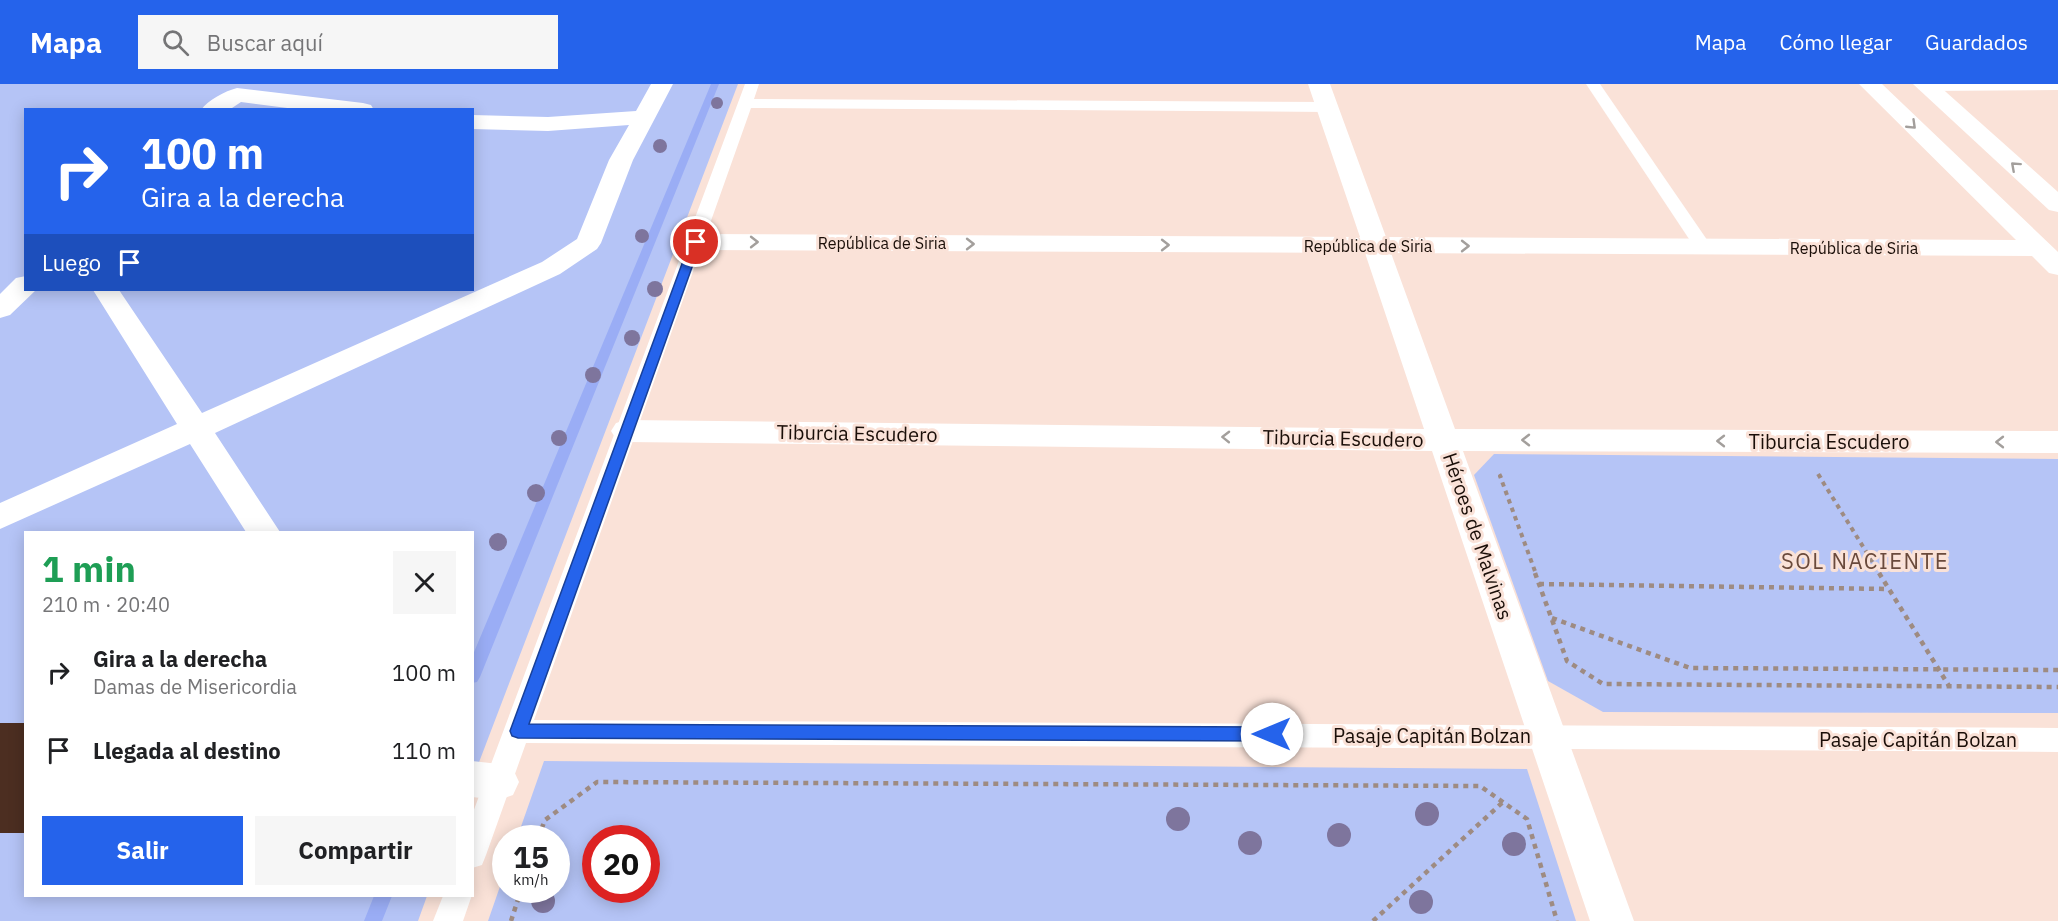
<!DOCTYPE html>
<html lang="es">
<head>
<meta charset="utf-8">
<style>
	:root { --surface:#fff; --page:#f6f6f6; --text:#202124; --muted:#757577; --accent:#2563eb }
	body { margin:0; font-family:"IBM Plex Sans",sans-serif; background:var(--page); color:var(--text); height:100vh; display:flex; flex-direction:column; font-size:22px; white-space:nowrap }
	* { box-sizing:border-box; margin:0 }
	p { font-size:20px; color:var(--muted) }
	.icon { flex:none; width:33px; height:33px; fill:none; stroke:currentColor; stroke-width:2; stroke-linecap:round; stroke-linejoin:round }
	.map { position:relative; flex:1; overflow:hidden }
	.panel { position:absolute; left:24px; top:447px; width:450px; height:366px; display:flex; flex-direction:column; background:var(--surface); border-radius:0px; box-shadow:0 3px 15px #0003 }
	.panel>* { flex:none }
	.top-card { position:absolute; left:24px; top:24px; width:450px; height:183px; border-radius:0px; box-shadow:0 3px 15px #0003; background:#2563eb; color:#fff; overflow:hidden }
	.speed { position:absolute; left:492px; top:741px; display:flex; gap:12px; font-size:30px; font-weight:700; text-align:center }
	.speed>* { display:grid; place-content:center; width:78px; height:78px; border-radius:50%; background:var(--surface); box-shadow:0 3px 15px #0003; line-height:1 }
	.speed small { font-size:15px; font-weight:400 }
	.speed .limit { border:9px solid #d22; background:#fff; color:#111 }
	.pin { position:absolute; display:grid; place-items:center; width:51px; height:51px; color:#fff; margin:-26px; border:3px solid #fff; border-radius:50%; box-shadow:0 2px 6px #0007 }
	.me { position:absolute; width:66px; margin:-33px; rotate:270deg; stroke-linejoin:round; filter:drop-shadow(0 0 4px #0008) }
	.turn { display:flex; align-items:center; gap:21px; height:126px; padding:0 18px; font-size:27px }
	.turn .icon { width:78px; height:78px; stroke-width:2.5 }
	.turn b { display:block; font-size:42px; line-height:51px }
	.then { display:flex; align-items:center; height:57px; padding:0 18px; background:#0003; gap:12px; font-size:22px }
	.round { display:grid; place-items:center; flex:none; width:63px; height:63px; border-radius:0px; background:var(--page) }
	.headline { display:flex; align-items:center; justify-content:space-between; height:102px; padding:0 18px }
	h1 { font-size:36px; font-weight:700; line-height:45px; color:#1e9e55 }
	.cta { display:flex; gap:12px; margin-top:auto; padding:12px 18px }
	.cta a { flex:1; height:69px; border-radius:0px; background:var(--accent); color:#fff; font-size:24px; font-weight:700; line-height:69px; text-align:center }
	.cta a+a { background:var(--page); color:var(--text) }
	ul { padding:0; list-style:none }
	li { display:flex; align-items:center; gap:18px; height:78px; padding:0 18px }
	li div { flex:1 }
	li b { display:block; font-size:22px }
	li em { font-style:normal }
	header { display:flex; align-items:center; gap:36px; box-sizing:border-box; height:84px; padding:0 30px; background:var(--accent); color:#fff }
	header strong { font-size:28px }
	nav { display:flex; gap:33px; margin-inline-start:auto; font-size:21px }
	.search { width:420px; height:54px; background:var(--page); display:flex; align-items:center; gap:15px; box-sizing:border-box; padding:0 21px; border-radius:0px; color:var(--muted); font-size:22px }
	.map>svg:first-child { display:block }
</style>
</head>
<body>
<header>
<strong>Mapa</strong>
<div class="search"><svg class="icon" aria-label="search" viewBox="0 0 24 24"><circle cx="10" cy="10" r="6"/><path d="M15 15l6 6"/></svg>Buscar aquí</div>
<nav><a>Mapa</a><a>Cómo llegar</a><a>Guardados</a></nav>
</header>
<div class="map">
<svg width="2058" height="837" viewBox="0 0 2058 837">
	<rect width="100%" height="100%" fill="#fae2d8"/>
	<g fill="#b5c4f6" fill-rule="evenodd">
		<path d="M0 0H738L473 694 472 448H26V812H427L418 837H0ZM26 26H472V206H26Z"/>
		<polygon points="1494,370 2058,375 2058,629 1603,628 1548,597 1474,391"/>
		<path d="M544 677 1527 685 1576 837H488L505 788 506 806H556V754H517ZM596 754H646V806H596Z"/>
	</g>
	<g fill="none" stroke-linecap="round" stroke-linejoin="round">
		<g fill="#9aadf5" fill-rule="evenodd">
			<polygon points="711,0 719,0 480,593 477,598 472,599 472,573"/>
			<polygon points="374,812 392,812 382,837 364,837"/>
		</g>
	</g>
	<rect fill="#4c2e21" x="0" y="639" width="26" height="110"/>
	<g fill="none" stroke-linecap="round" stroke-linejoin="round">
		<g stroke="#9e8b82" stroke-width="4" stroke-dasharray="4.5 4.5" stroke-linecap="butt">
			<polyline points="1818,390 1880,490"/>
			<polyline points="1502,391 1500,392 1536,490"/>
		</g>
		<g stroke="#9e8b82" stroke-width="4.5" stroke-dasharray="5 5" stroke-linecap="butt">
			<polyline points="1535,489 1567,577 1603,600 2058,603"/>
			<polyline points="1879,489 1949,602"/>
			<polyline points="1539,500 1888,505"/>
			<polyline points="1552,534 1690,584 2058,586"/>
			<polyline points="538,754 545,736 597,698 1480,702 1527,735 1557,837"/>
			<polyline points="511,837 521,806"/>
			<polyline points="1373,837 1503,718"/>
		</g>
		<g fill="#fff" fill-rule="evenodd">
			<polygon points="745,0 759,0 754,15 1327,18 1335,23 1327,28 751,24 534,636 2058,644 2058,668 526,659 486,771 482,781 472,784 472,731"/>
			<polygon points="1586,0 1600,0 1712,163 1709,167 1697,167"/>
			<polygon points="1922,0 2058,0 2058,6 1927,7 1922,6 1920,3"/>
			<polygon points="443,812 472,811 463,837 433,837"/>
		</g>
		<g fill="#fff" fill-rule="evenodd">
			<polygon points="651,0 673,0 633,76 601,159 597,165 560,190 215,349 280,448 246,448 190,360 0,445 0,419 177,340 93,206 119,206 202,329 542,178 577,155 609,76 629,41 548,47 472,45 472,31 548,33 636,27"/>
			<polygon points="1308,0 1330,0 1386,153 2016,156 1859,0 1882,0 2058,168 2058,191 2049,189 2032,172 1391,169 1455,345 2058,347 2058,369 1463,367 1634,837 1590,837 1432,367 627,358 616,355 611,347 616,339 627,336 1424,345 1365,169 696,166 687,164 683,158 687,152 696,150 1360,153"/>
			<polygon points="1913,0 1937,0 2058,108 2058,128 2049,126"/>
			<path d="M237 4 363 19 371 21 374 26H303L241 18 229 26H201C208 16 225 7 237 4Z"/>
			<polygon points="26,192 26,206 36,206 10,231 0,234 0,210 16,194"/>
			<polygon points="472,677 499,680 513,685 519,698 513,711 499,716 472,713"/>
		</g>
	</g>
	<g fill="#7e759d">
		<circle cx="717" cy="19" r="6"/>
		<circle cx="660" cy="62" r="7"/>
		<circle cx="642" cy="152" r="7"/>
		<circle cx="655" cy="205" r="8"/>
		<circle cx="632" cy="254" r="8"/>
		<circle cx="593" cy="291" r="8"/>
		<circle cx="559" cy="354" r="8"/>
		<circle cx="536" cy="409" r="9"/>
		<circle cx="498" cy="458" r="9"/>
		<circle cx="1427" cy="730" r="12"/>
		<circle cx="1178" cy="735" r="12"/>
		<circle cx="1339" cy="751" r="12"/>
		<circle cx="1250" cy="759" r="12"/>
		<circle cx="1514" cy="760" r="12"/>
		<circle cx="543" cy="817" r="12"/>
		<circle cx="1421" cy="818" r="12"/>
	</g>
	<defs><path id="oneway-chevron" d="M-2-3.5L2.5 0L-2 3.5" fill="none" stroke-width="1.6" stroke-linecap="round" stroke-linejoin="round" transform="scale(1.5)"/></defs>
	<g stroke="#a39f9c">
		<use href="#oneway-chevron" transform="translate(1912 41) rotate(44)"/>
		<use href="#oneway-chevron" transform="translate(2015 82) rotate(-138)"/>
		<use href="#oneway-chevron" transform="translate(754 158)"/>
		<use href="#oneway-chevron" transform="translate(970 160)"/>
		<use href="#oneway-chevron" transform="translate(1165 161)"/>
		<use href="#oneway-chevron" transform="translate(1465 162)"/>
		<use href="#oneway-chevron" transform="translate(1226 353) rotate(-179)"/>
		<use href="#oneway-chevron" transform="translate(1526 356) rotate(-180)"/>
		<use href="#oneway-chevron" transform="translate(1721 357) rotate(-180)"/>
		<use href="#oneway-chevron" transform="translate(2000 358) rotate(-180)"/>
	</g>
	<polygon fill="#2563eb" stroke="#184099" stroke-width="1.5" points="696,155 701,158 529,640 1272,643 1278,645 1280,650 1278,655 1272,657 518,654 512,652 510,647 690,158"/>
	<g text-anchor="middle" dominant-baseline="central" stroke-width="6" stroke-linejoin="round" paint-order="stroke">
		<g font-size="16" fill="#1a0e08" stroke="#fae2d8">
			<text x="882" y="159">República de Siria</text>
			<text x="1368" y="162">República de Siria</text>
			<text x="1854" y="164">República de Siria</text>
		</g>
		<g font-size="20" fill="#1a0e08" stroke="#fae2d8">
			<text transform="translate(857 349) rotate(1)">Tiburcia Escudero</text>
			<text transform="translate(1343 354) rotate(1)">Tiburcia Escudero</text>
			<text x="1829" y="357">Tiburcia Escudero</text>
			<text transform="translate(1478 452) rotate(71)">Héroes de Malvinas</text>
			<text x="1432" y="651">Pasaje Capitán Bolzan</text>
			<text x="1918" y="655">Pasaje Capitán Bolzan</text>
		</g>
		<g font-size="22" letter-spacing="1.5" fill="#6a4a3c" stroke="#fae2d8">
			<text x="1865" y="476">SOL NACIENTE</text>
		</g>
	</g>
</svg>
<div class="speed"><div>15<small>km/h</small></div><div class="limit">20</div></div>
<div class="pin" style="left:696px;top:158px;background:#d93025"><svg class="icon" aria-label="arrive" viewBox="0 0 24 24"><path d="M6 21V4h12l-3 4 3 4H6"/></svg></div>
<svg class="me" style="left:1272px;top:650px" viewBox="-20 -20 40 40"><circle r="19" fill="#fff"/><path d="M0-13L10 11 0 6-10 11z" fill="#2563eb"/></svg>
<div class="top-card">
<div class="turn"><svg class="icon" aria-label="right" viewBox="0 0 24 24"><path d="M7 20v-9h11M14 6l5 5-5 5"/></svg><div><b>100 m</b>Gira a la derecha</div></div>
<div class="then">Luego<svg class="icon" aria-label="arrive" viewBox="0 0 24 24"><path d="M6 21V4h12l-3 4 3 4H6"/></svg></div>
</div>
<section class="panel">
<div class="headline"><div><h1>1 min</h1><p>210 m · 20:40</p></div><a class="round"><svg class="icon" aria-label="close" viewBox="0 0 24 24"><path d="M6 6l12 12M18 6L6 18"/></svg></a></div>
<ul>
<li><svg class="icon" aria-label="right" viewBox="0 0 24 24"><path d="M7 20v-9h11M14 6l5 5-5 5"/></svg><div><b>Gira a la derecha</b><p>Damas de Misericordia</p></div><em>100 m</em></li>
<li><svg class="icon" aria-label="arrive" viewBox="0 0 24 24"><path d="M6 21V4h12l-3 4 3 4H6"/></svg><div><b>Llegada al destino</b></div><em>110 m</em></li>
</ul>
<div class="cta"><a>Salir</a><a>Compartir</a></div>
</section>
</div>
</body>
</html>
